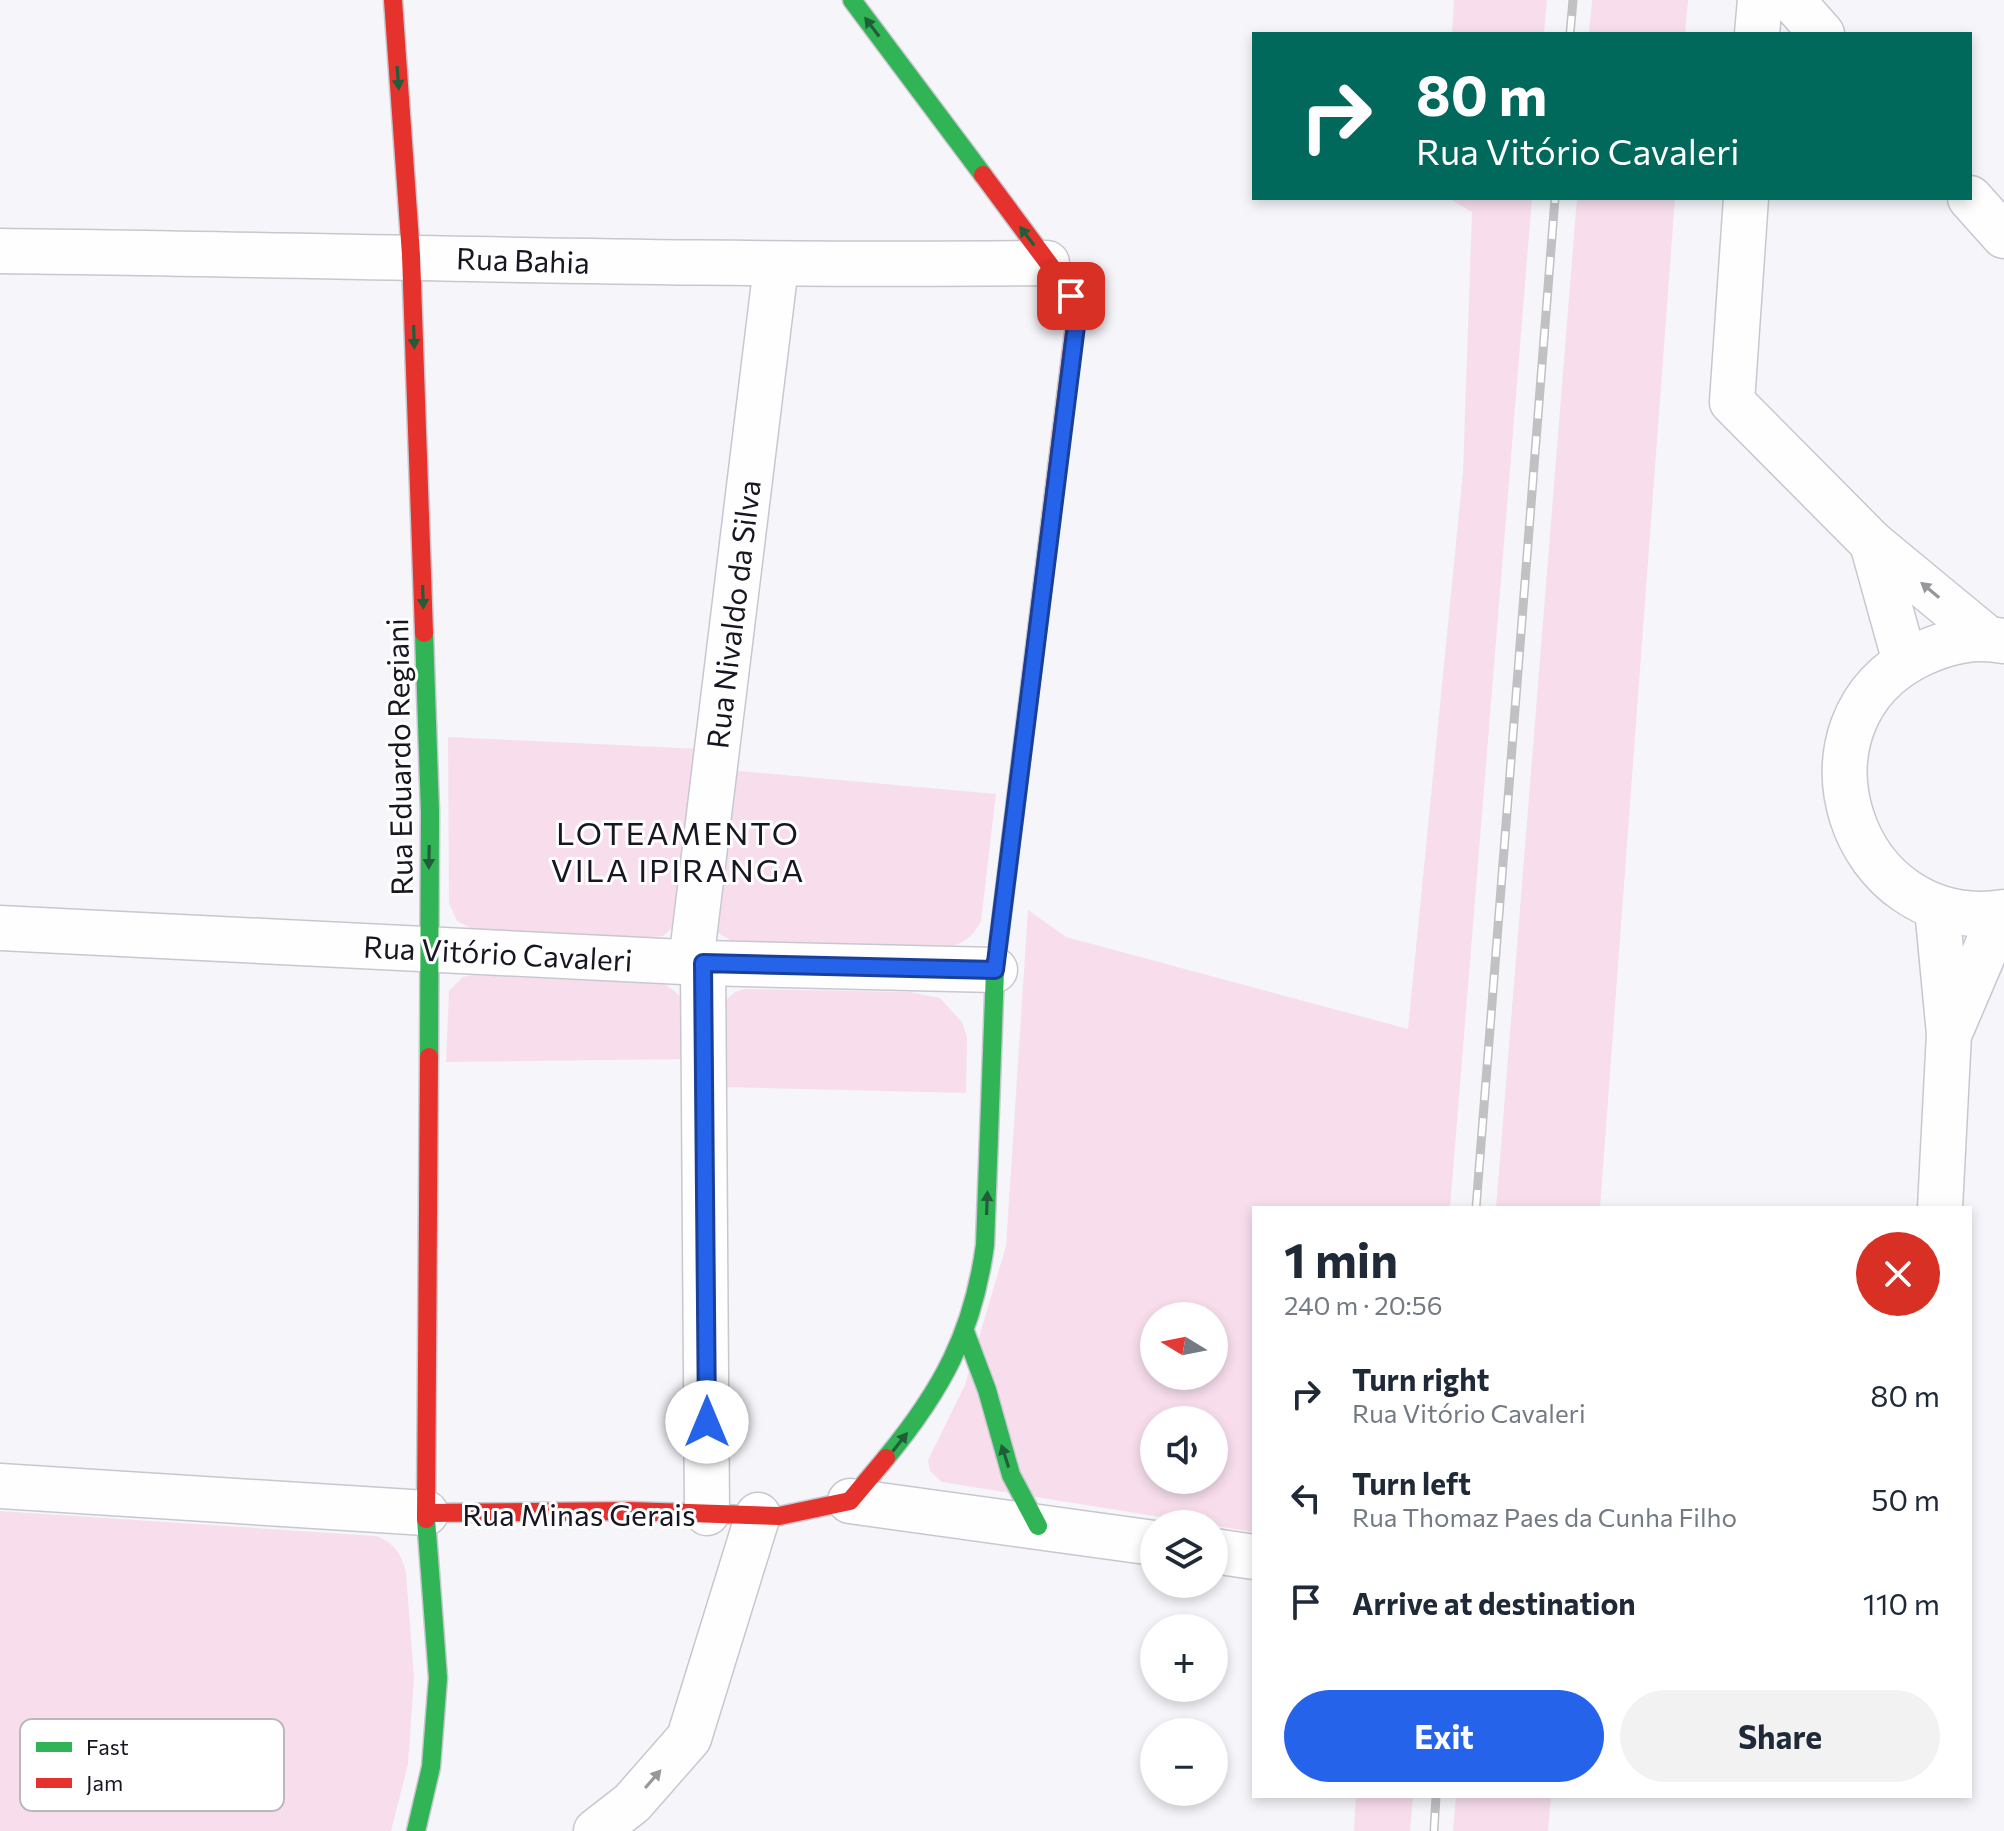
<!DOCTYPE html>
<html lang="en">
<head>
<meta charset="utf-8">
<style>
	:root { --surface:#fff; --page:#f2f2f3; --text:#1f2937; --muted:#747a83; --accent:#2563eb }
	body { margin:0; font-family:Commissioner,sans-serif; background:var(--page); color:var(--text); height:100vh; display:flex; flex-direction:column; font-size:30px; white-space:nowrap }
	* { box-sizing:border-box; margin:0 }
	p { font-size:26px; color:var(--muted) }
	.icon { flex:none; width:44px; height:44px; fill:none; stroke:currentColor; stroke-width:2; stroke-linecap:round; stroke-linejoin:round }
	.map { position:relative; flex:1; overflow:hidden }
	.drawer { position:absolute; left:1252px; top:1206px; width:720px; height:592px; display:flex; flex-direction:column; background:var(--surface); border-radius:0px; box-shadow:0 4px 12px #0003 }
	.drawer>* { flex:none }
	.hud { position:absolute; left:1252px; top:32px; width:720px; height:168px; border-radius:0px; box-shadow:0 4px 12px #0003; background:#00695c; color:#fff; overflow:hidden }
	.needle { width:52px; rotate:280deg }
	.fabs { position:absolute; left:1140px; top:1302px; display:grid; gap:16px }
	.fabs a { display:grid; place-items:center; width:88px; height:88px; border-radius:50%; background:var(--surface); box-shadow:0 4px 12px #0003; font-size:40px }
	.pin { position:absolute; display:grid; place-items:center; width:68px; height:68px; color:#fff; margin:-34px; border-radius:16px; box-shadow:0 4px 12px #0006 }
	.me { position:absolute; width:88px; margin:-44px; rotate:0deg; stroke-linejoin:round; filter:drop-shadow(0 0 6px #0008) }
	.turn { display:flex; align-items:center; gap:28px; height:168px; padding:0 32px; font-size:36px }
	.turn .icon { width:104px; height:104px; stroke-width:2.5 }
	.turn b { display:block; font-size:56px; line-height:68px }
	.round { display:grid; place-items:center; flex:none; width:84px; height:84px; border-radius:42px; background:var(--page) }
	.headline { display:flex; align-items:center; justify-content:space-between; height:136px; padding:0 32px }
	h1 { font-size:48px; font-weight:700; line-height:60px }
	.button { display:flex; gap:16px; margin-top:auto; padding:16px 32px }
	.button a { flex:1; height:92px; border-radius:48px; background:var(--accent); color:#fff; font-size:32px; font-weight:700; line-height:92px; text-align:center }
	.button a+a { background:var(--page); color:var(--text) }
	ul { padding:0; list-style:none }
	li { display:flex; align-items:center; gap:24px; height:104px; padding:0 32px }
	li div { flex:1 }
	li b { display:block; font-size:30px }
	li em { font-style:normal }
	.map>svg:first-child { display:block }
</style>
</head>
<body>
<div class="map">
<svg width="2004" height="1831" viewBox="0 0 2004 1831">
	<rect width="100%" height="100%" fill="#f5f5fa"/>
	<g fill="#f8deed" fill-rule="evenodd">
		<polygon points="1454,0 1547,0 1544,34 1452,34"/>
		<polygon points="1592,0 1688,0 1685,34 1589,34"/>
		<path d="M1448 198H1532L1450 1208H1254V1532L942 1482 930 1471 928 1460 965 1385 1006 1246 1028 910 1066 937 1408 1029 1463 472 1472 212ZM1154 1316H1214V1376H1154ZM1154 1420H1214V1480H1154Z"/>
		<polygon points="1577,198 1675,198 1600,1208 1496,1208"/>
		<polygon points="448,737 701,749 678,923 663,936 644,938 474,930 457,921 449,903"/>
		<path d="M729 770 996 794 981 921C974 935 966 942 952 946L734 942 718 933 713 924Z"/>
		<path d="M472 975 663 984C694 996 687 1031 689 1059L446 1062 449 991 463 977Z"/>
		<polygon points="744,989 909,992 940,998 962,1022 967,1037 966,1093 719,1087 721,1005 735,992"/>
		<path d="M0 1511 376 1536C394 1543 402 1554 406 1573L414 1678 408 1764 391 1831H0Z"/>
		<polygon points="1356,1796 1413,1796 1410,1831 1354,1831"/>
		<polygon points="1456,1796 1551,1796 1548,1831 1453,1831"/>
	</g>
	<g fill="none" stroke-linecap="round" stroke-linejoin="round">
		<g stroke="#c8c7d0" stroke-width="47">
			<g id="street">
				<polyline points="1792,0 1822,34"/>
				<polyline points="1757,34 1760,0"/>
				<polyline points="1746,198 1732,402 1872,543 1987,638"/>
				<polyline points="1970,198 2004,236"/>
				<path d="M0 251C349 255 698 267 1047 263"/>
				<polyline points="1872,543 1905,662"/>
				<path d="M2004 641C1974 636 1949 641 1921 654 1780 721 1850 936 2004 912"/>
				<polyline points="1937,908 1949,1034 1940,1208"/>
				<polyline points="0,928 703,963 995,970"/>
				<polyline points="691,962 776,266"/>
				<polyline points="703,963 707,1513"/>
				<polyline points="1952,1028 2001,913"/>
				<polyline points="0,1486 426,1513"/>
				<polyline points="850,1501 1154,1543"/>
				<polyline points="1214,1551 1254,1557"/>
				<polyline points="596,1831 632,1803 689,1738 758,1515"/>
			</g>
		</g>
		<g stroke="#c8c7d0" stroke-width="21">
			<g id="fast">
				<polyline points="852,0 983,175"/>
				<polyline points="424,633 430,812 429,1057"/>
				<polyline points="966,1334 987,1390 1011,1475 1038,1526"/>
				<path d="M886 1458C942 1390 973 1333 985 1245L995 970 1016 800"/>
				<polyline points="416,1831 431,1767 438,1678 426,1519"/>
			</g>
		</g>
		<g stroke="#c8c7d0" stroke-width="21">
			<g id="jam">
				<polyline points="393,0 411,255 424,633"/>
				<polyline points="983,175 1066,287 1076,316 1016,800"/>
				<polyline points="426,1513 629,1511 779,1516 850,1501 886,1458"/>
				<polyline points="426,1519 429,1057"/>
			</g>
		</g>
		<use href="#street" stroke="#fefefe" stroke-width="44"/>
		<use href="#fast" stroke="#30b455" stroke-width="18"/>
		<use href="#jam" stroke="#e5322d" stroke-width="18"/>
		<g stroke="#c1c1c4" stroke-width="9">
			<g id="rail">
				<polyline points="1570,34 1573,0"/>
				<polyline points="1476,1208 1555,198"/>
				<polyline points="1434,1831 1436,1796"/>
			</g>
		</g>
		<use href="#rail" stroke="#fff" stroke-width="6" stroke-dasharray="18" stroke-linecap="butt"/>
	</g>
	<defs><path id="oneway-solid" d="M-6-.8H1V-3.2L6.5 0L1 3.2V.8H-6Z" transform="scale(2)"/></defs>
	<g fill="#225d39">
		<use href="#oneway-solid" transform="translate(872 27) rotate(-127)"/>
		<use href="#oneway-solid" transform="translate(398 78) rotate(86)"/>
		<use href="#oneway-solid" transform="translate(1027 236) rotate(-127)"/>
		<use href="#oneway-solid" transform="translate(414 337) rotate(88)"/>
		<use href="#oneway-solid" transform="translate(423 597) rotate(88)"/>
		<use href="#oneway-solid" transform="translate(429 857) rotate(91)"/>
		<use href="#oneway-solid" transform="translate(987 1203) rotate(-88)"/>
		<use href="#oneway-solid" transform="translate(900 1442) rotate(-52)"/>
		<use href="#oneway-solid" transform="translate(1005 1456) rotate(-108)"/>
	</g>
	<g fill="#96969b">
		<use href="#oneway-solid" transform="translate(1930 590) rotate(-140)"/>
		<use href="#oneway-solid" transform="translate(653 1779) rotate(-49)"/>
	</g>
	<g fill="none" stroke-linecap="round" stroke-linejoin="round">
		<g stroke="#184099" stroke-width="20">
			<polyline id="route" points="707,1422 703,963 995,970 1076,326 1071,296"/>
		</g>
		<use href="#route" stroke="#2563eb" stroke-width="14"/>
	</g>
	<g text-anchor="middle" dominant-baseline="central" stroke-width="6" stroke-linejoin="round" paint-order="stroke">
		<g font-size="30" fill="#171622" stroke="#fff">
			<text transform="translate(523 259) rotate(2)">Rua Bahia</text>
			<text transform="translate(732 614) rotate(-83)">Rua Nivaldo da Silva</text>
			<text transform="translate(398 757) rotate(-91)">Rua Eduardo Regiani</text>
			<text transform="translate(498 952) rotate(3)">Rua Vitório Cavaleri</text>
			<text x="579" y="1513">Rua Minas Gerais</text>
		</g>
		<g font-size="32" letter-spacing="2" fill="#171622" stroke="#fff">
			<text x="678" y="832">LOTEAMENTO<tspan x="678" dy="37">VILA IPIRANGA</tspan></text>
		</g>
	</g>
	<rect x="20" y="1719" width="264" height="92" rx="12" fill="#fff" stroke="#b9b9bd" stroke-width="2"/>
	<rect x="36" y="1742" width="36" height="10" fill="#30b455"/>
	<rect x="36" y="1778" width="36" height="10" fill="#e5322d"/>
	<g font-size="22" fill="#171622">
		<text x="86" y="1755">Fast</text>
		<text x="86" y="1791">Jam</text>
	</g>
</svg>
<div class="fabs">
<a><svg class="needle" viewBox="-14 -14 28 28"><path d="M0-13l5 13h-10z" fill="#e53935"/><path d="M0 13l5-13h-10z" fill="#747a83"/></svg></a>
<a><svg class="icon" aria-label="sound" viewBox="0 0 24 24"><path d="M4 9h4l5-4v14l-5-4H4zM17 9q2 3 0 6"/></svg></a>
<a><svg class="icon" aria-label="layers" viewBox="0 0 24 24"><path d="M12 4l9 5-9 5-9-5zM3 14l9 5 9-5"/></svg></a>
<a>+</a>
<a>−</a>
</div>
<div class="pin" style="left:1071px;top:296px;background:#d93025"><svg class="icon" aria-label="arrive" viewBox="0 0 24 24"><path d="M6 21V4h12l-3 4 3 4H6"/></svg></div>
<svg class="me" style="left:707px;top:1422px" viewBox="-20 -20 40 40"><circle r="19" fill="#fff"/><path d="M0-13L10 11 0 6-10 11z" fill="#2563eb"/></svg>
<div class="hud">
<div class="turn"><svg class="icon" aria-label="right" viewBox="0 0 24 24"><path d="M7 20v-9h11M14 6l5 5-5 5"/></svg><div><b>80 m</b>Rua Vitório Cavaleri</div></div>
</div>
<section class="drawer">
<div class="headline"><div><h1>1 min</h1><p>240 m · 20:56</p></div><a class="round" style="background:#d93025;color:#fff"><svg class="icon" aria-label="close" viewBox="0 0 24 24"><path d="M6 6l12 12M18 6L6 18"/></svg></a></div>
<ul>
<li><svg class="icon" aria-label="right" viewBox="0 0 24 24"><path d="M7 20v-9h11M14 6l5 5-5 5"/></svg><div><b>Turn right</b><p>Rua Vitório Cavaleri</p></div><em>80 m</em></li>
<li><svg class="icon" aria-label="left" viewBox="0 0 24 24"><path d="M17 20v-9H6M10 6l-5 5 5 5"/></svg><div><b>Turn left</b><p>Rua Thomaz Paes da Cunha Filho</p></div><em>50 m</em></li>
<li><svg class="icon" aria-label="arrive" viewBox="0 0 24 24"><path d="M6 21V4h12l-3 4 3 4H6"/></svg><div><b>Arrive at destination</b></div><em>110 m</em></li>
</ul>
<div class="button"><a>Exit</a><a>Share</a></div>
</section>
</div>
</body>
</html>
